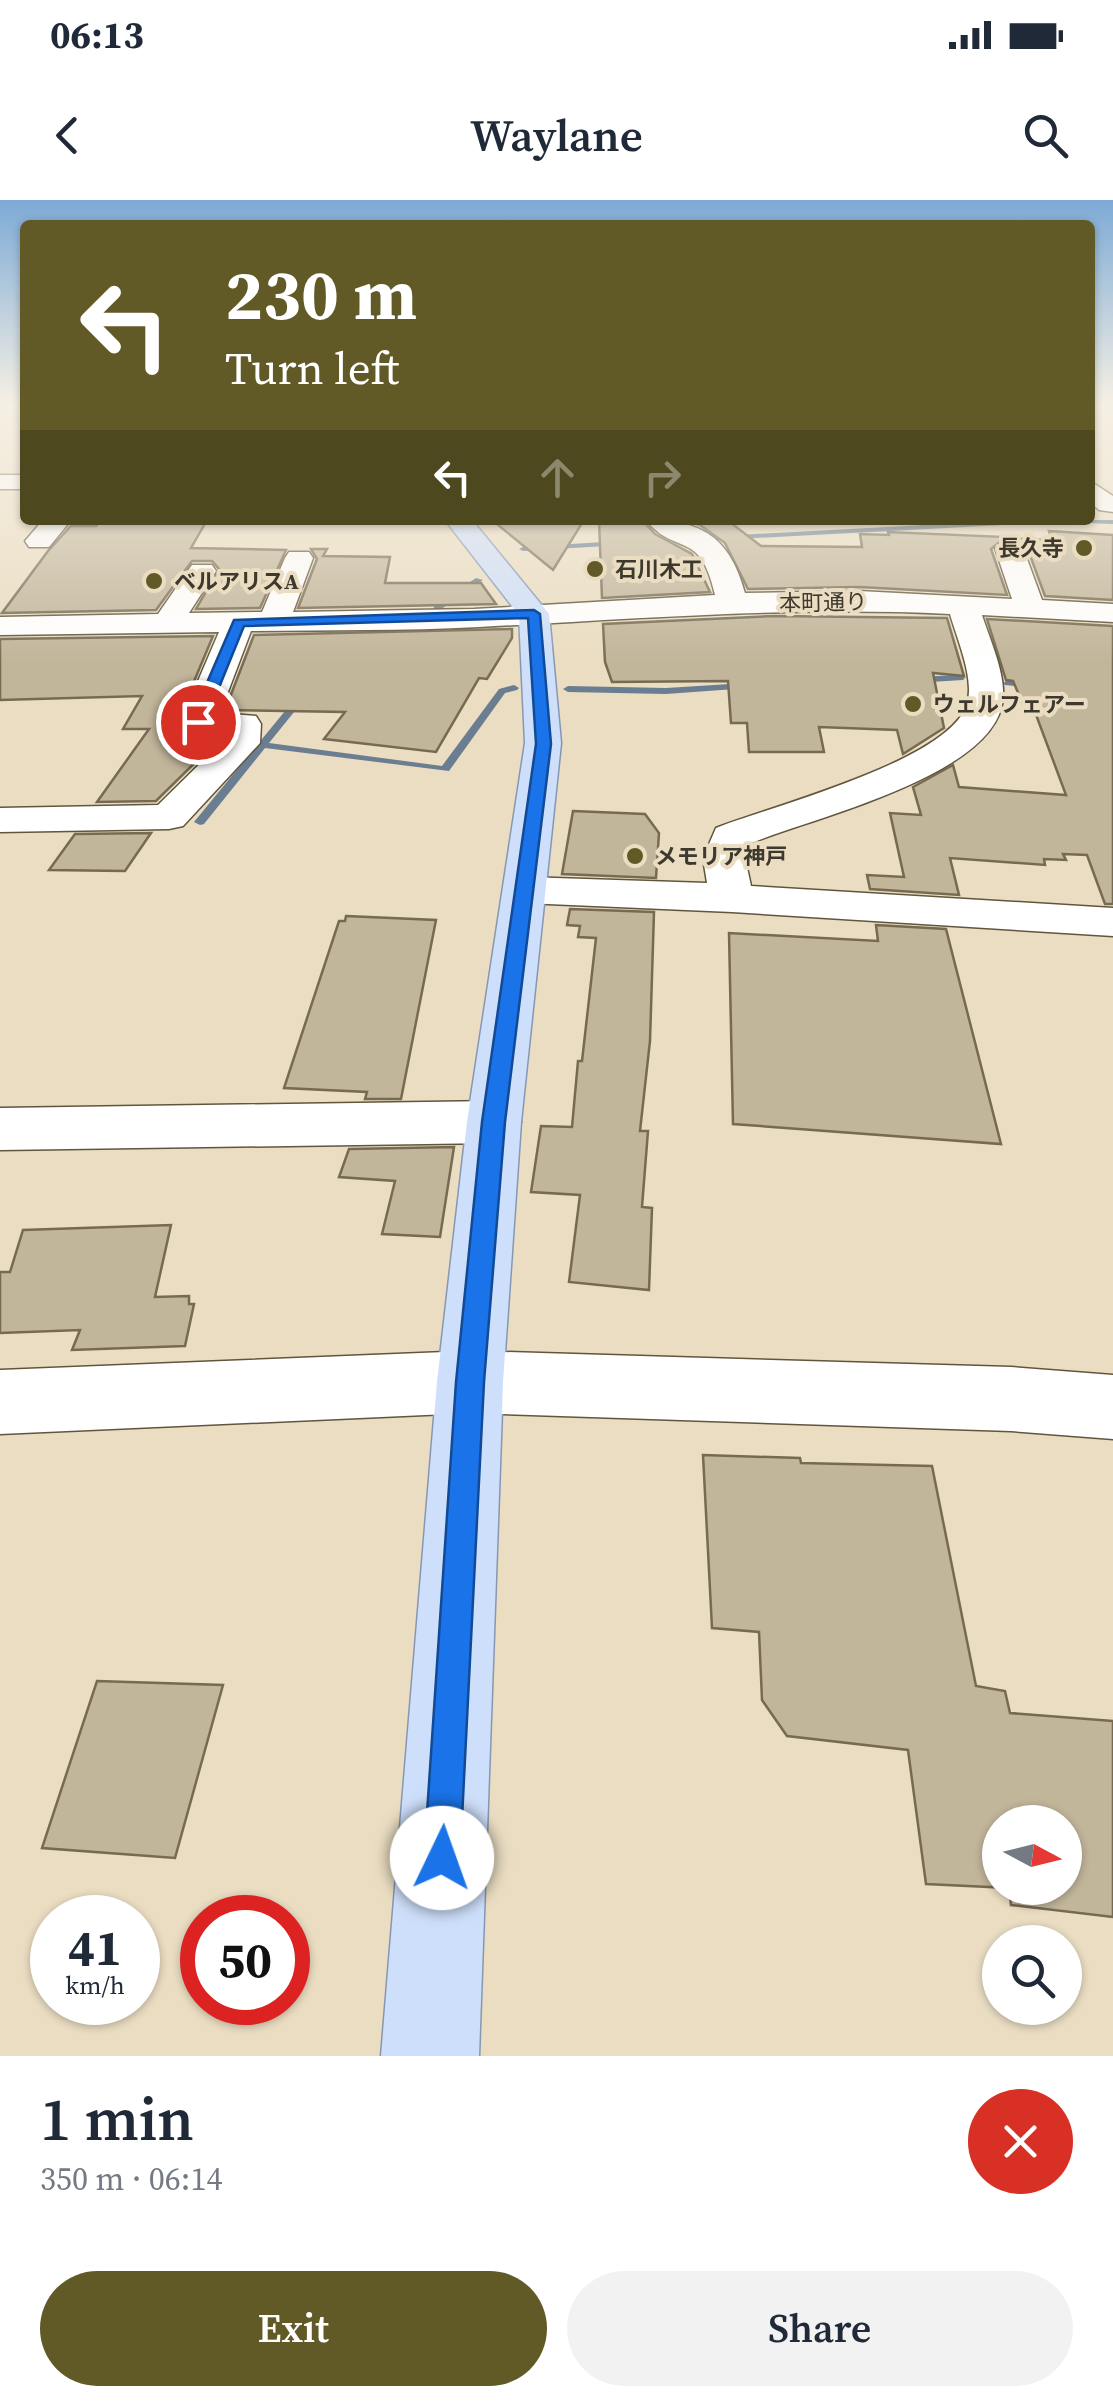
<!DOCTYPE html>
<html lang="en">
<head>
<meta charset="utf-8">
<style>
	:root { --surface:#fff; --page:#f2f2f3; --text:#1f2937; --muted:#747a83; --accent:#615a26 }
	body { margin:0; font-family:"Source Serif 4","Noto Sans JP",serif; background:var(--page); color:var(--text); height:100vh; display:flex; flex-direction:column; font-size:38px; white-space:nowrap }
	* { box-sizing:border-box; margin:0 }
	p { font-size:32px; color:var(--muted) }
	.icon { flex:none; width:55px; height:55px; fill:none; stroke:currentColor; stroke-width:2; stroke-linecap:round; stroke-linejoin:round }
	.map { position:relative; height:1856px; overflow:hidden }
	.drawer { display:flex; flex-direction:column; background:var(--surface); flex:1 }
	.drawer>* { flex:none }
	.guide { position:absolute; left:20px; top:20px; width:1075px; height:305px; border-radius:10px; box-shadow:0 2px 8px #0004; background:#615a26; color:#fff; overflow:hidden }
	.needle { width:65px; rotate:97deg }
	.buttons { position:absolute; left:982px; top:1605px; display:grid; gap:20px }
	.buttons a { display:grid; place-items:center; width:100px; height:100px; border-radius:50%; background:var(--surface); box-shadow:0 2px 8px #0004; font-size:50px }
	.speed { position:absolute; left:30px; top:1695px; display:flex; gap:20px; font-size:50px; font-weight:700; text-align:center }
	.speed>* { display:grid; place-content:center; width:130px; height:130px; border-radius:50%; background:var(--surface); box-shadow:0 2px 8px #0004; line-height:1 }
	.speed small { font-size:25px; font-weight:400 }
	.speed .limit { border:15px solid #d22; background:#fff; color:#111 }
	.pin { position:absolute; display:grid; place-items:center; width:85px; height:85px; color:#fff; margin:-42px; border:5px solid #fff; border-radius:50%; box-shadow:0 2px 10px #0007 }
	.me { position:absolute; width:110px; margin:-55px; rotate:3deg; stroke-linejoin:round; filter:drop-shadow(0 0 8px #0008) }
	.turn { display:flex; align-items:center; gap:35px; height:210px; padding:0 40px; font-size:45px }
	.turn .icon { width:130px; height:130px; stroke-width:2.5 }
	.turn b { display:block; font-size:70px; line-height:85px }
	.lanes { display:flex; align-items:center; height:95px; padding:0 40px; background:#0003; justify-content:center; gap:50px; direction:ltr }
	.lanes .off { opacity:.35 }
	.round { display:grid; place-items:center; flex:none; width:105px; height:105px; border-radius:52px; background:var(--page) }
	.head { display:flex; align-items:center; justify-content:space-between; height:170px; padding:0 40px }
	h1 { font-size:60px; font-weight:600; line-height:75px }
	.action { display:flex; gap:20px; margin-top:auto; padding:20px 40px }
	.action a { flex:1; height:115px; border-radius:60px; background:var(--accent); color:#fff; font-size:40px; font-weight:600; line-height:115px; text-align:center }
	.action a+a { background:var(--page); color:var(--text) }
	.status { display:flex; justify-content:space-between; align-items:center; height:70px; padding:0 50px; background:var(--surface); direction:ltr }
	.status svg { height:28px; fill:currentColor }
	header { display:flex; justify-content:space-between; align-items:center; height:130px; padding:0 40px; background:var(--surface); font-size:45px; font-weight:600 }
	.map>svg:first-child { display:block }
</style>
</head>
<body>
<div class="status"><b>06:13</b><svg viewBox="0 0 49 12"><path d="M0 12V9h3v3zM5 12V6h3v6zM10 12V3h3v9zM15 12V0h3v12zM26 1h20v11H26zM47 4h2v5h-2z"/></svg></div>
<header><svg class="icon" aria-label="back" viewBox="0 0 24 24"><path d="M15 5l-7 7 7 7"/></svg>Waylane<svg class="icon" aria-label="search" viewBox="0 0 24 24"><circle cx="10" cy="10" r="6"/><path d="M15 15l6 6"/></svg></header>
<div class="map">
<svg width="1113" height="1856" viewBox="0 0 1113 1856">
	<rect width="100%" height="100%" fill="#eaddc2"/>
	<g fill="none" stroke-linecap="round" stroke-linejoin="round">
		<g fill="#6b7d91" fill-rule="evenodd">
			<polygon points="1017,320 1113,320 1113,324 1060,322 718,340 714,338 718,336"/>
			<polygon points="620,341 623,345 523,351 519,349 523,347"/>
			<polygon points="476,378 483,380 440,410 434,410 434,406"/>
			<polygon points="960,475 965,478 963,480 914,483 909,480 914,477"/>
			<polygon points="1008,480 1034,482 1039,485 1034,488 1005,485 1003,483"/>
			<polygon points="746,483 749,484 749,488 666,494 568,492 563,489 568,486 666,488"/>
			<polygon points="514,485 519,488 517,490 505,493 449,571 265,548 204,624 200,625 194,622 299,494 307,496 269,543 442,566 499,489"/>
		</g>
	</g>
	<g fill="#c1b59a" stroke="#766b52" stroke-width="2.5" fill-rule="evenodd">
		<polygon points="101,320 207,320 191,348 286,350 260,408 196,409 219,369 212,361 192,361 156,410 2,413 48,351 71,326 96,326"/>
		<polygon points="492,320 584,320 553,370"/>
		<polygon points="599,320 642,320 655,334 692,354 710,392 602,398"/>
		<polygon points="684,320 727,320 761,346 862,347 860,334 889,335 888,332 1006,337 991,349 1007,395 859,387 748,389 725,343 700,325"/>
		<polygon points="1049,331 1113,335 1113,400 1045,396 1027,347 1013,338 1052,340"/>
		<polygon points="311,349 327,349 323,356 390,357 385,383 481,383 496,404 298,408 317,359"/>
		<polygon points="774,416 947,418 964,476 933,473 944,528 903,554 897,530 819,527 824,552 749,552 747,523 731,523 728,481 612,482 605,462 603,424"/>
		<polygon points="987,419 1113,426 1113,704 1105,704 1087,655 1063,654 1066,660 1044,659 1045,665 950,658 959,695 870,689 867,675 904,677 890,613 921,615 913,587 953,565 959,587 1066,595 1035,512 1025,509 1013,481 1006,480"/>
		<polygon points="512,429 512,438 487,479 479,478 436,552 324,539 345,512 225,510 254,435"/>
		<polygon points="213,436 177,522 185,535 220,538 156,601 97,602 149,529 123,529 142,496 0,500 0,439"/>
		<polygon points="573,611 645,614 659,633 656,678 562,674"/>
		<polygon points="151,633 125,671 49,670 75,634"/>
		<polygon points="570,709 654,712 650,841 640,931 648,931 642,1007 652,1008 649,1090 569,1082 580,995 531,992 541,926 572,927 578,861 582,861 596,738 578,737 580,726 567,725"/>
		<polygon points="346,716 436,720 401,899 365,899 367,892 284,888 339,721 345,721"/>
		<polygon points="876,725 946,729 1001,944 733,924 729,733 878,741"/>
		<polygon points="454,947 440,1037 382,1034 395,981 339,977 349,949"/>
		<polygon points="171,1025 155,1097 189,1096 189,1104 194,1104 185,1146 72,1150 80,1130 0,1133 0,1072 10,1072 23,1030"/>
		<path d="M703 1255 800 1258 801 1263 932 1266 976 1486 1005 1491 1010 1513 1113 1521V1717L1011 1705 1009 1688 926 1684 908 1550 787 1536 762 1500 759 1432 712 1428ZM1000 1622H1065V1688H1000Z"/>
		<polygon points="97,1481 223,1485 175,1658 42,1648"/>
	</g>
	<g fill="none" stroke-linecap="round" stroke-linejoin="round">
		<g stroke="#61563d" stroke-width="3">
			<g id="minor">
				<rect x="0" y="275" width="25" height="14"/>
				<polygon points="1090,281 1113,296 1113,312 1099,310 1090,302"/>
				<polygon points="43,320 71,320 49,347 29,347 25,341"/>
				<path d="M646 320C703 320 730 338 745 393L859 391 1012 399 995 348 1009 340 1023 348 1042 400 1113 404V422L982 415C990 440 1005 472 1003 498 998 576 810 618 749 644L745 658 751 686 1113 708V736L732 712 525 703 509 699 503 690 509 681 525 677 707 683 703 658 716 628C771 606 950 561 967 504 975 479 957 439 950 414 793 406 637 419 479 427 403 431 327 430 251 431L220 513 256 516 261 524 260 543 183 626 169 629 0 632V608L158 605 224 540V534L185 531 180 523 219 432 0 435V417L158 414 192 365H212L216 371 189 413 262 412 285 358 289 352H309L313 358 293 412 474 409 715 395C700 328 676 357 646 320Z"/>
				<polygon points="494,901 513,907 521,922 513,937 494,943 0,950 0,908"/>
				<polygon points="470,1151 1011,1167 1113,1175 1113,1239 1011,1231 470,1213 0,1234 0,1170"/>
			</g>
		</g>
		<g stroke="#8797b2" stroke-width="3">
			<polygon id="major" points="445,320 472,320 549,414 561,543 521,922 503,1182 479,1856 381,1856 437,1182 467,922 525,543 519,415"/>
		</g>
		<use href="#minor" fill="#fff" fill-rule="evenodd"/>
		<use href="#major" fill="#cedffb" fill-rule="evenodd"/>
	</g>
	<linearGradient id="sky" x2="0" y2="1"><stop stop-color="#7daad6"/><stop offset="0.44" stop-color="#f6f0e4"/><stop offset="1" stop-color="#f6f0e4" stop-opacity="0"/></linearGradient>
	<rect width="1113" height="464" fill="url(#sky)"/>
	<polygon fill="#1a73e8" stroke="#114b97" stroke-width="2.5" points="534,410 540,414 551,544 505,922 484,1182 460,1658 455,1671 442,1676 429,1671 424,1658 456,1182 482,922 536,544 528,418 244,426 205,522 198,527 190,522 234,420"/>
	<g fill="#615a26" stroke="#eaddc2" stroke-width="4">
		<circle cx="1084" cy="348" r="10"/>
		<circle cx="595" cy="369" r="10"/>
		<circle cx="154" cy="381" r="10"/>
		<circle cx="913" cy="504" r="10"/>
		<circle cx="635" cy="656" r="10"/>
	</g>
	<g text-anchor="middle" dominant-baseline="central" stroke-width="8" stroke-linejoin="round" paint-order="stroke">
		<g font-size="22" font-weight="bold" fill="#3e392e" stroke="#eaddc2" text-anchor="start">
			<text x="1064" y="348" text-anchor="end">長久寺</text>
			<text x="615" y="369">石川木工</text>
			<text x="174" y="381">ベルアリスA</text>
			<text x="933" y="504">ウェルフェアー</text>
			<text x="655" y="656">メモリア神戸</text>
		</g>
		<g font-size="22" fill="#3e392e" stroke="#eaddc2">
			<text transform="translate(823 402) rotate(-1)">本町通り</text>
		</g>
	</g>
</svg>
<div class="buttons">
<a><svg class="needle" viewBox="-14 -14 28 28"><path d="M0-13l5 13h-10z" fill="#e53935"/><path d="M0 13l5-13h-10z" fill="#747a83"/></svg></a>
<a><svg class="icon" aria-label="search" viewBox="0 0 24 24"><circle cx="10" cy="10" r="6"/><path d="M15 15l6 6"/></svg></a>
</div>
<div class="speed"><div>41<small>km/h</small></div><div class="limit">50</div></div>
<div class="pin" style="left:198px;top:522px;background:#d93025"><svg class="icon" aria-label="arrive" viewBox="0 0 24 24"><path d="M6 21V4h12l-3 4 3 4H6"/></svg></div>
<svg class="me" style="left:442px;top:1658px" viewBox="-20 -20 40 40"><circle r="19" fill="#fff"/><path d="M0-13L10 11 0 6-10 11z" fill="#1a73e8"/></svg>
<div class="guide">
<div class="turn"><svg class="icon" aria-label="left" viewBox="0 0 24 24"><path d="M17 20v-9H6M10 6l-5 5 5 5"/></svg><div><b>230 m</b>Turn left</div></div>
<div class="lanes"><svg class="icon" aria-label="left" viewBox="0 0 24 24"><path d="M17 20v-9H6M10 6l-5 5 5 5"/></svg><svg class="icon off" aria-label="ahead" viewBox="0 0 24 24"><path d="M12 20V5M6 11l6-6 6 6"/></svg><svg class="icon off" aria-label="right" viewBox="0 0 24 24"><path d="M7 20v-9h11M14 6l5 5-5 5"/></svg></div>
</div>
</div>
<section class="drawer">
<div class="head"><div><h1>1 min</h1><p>350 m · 06:14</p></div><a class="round" style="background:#d93025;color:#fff"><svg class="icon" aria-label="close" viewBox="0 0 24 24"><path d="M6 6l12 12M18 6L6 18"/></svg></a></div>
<div class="action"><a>Exit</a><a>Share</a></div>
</section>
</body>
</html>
